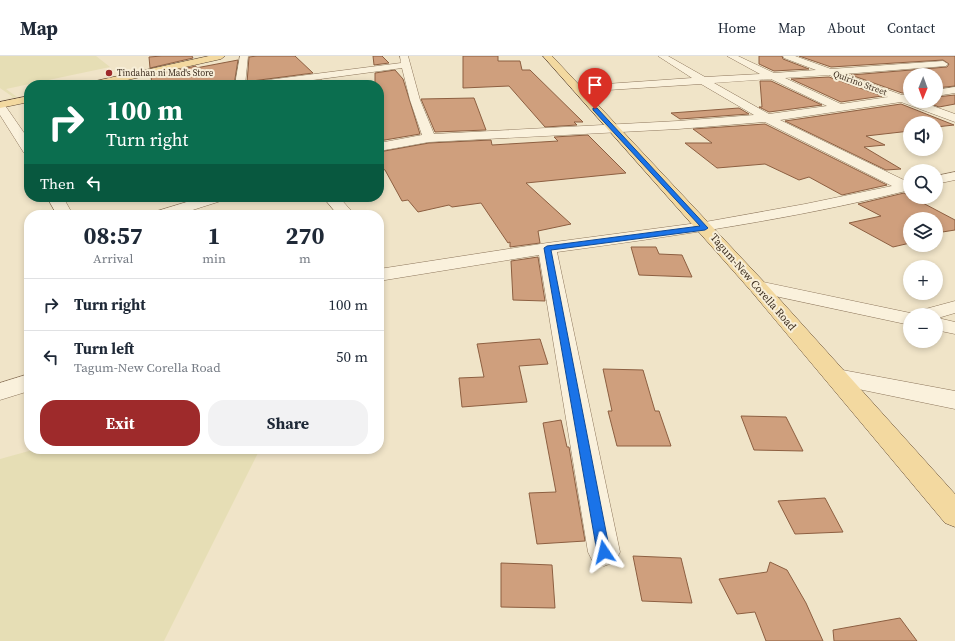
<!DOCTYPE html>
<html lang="en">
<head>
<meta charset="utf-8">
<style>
	:root { --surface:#fff; --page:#f2f2f3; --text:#1f2937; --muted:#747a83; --line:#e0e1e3; --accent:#9e2a2b }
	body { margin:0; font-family:"Source Serif 4",serif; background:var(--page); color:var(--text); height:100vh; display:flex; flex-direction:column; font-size:15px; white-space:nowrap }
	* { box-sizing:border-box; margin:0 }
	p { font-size:13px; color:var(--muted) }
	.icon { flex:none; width:22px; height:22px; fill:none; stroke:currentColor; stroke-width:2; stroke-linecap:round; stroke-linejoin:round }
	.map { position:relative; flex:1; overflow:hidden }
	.side { position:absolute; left:24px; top:154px; width:360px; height:244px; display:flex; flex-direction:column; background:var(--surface); border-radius:16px; box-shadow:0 2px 6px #0003 }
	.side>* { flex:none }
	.hud { position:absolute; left:24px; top:24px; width:360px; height:122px; border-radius:16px; box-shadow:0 2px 6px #0003; background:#0b6e4f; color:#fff; overflow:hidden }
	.needle { width:26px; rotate:181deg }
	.controls { position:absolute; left:903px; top:12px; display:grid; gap:8px }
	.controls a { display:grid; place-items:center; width:40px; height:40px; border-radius:50%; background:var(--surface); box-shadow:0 2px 6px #0003; font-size:20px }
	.pin { position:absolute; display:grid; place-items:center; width:34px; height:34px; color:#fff; margin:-41px -17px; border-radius:50% 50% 50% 0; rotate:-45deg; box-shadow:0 0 4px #0007 }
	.pin .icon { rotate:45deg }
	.me { position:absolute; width:44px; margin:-22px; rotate:350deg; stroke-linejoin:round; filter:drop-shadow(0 0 3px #0008) }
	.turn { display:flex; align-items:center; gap:14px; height:84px; padding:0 16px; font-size:18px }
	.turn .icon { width:52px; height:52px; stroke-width:2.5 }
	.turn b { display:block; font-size:28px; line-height:34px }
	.then { display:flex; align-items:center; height:38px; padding:0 16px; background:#0003; gap:8px; font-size:15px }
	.eta { display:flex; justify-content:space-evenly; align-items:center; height:68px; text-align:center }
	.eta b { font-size:24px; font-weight:700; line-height:28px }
	.primary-button { display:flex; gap:8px; margin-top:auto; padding:8px 16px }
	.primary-button a { flex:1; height:46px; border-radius:16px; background:var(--accent); color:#fff; font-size:16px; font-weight:700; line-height:46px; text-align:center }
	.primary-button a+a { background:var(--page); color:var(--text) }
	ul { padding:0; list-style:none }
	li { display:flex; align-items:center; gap:12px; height:52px; padding:0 16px; border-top:1px solid var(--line) }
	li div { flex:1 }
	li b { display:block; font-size:15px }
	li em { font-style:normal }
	header { display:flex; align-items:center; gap:24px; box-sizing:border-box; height:56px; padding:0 20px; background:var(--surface); border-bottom:1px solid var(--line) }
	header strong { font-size:19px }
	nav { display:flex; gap:22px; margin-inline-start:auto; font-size:14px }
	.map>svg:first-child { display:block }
</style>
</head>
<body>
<header>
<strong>Map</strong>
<nav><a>Home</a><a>Map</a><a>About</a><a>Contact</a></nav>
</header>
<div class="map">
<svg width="955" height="585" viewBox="0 0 955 585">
	<rect width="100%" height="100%" fill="#f0e4c8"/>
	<g fill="#e6deb5">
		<polygon points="0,0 96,0 110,11 6,33 17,41 0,44 13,41 0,32"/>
		<polygon points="36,393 260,393 164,585 0,585 0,403"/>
	</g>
	<g fill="#cf9f7d" stroke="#8d5f41">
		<polygon points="162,0 192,0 193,2 150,12 149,1"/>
		<polygon points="257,0 295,0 313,17 252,25 247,27 249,1"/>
		<polygon points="373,0 382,0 389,7 374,9"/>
		<polygon points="463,0 498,0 498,5 520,5 522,14 530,14 583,66 574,66 577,69 545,71 509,30 463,32"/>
		<polygon points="759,0 782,0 783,3 809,13 774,15 759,8"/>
		<polygon points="799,0 955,0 955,30 936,32 936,19 910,19 910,37 902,37 851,19 947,11 949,8 943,4 831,11"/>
		<polygon points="238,4 234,29 152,29 151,20 196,10 196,12"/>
		<polygon points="395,14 403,23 420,78 379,85 379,29 375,29 375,17"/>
		<polygon points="829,21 882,40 841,46 791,23"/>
		<polygon points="322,24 327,29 287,29"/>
		<polygon points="760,25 771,25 822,49 769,56 759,51 762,51"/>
		<polygon points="955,39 955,48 939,51 923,45 936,45 936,41"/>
		<polygon points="474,42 486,74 435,76 421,43"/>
		<polygon points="901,48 954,69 936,71 936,67 910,67 910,75 866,80 885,89 864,91 901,113 886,114 785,65"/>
		<polygon points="739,52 749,58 680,63 671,57"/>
		<polygon points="765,68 887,129 842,139 809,121 799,124 765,108 717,112 685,87 712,87 693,73"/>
		<polygon points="588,79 626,117 526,127 571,168 538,175 540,187 510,191 510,186 508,187 481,147 452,151 449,149 418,156 408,144 402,145 385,114 379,110 379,96 429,87 491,84 492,89 558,85 554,81"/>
		<polygon points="904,137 955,164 955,174 936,177 936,163 910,163 910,187 893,191 849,167 881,160 858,148"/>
		<polygon points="631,191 656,191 659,198 682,199 692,221 639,219"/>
		<polygon points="538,201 545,245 513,244 511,205"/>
		<polygon points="540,283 548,308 519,310 527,346 462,351 459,322 484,321 477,288"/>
		<polygon points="603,313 643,314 655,355 659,355 671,390 617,390 608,355 612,355"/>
		<polygon points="741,360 786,361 803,395 754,394"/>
		<polygon points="561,364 567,391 569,391 585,485 537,488 529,437 556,436 543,367"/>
		<polygon points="825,442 843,476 795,478 778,445"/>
		<polygon points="633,500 681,502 692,547 642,545"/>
		<polygon points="770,506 787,514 806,547 823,585 766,585 755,556 737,558 719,523 767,516"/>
		<polygon points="501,507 552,509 555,552 501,551"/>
		<polygon points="900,562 917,585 834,585 833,574"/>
	</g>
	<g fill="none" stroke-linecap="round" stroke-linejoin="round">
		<g stroke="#8d765c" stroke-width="1">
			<g id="minor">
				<polygon points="240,0 248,0 245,29 235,29"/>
				<path d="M400 0H408L420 44 434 78 678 65 754 59 701 28 577 36 572 33 577 30 692 22 658 0H668L705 21 760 18 727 0H738L774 17 816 14 784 2 783 0H795L831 13 943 5 948 8 946 10 844 18 902 39 910 38V45H919L955 58V66L901 46 780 64 908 126H910V134C794 163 675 180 557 196L620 496 615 506 604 510 593 506 588 496 539 199 379 225V213L547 187 705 166 805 148 892 130 765 66 678 73 429 86 379 95V87L422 79 410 44 402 12 276 29H247L252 26 401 7ZM829 19 888 41 841 48 785 22ZM771 23 827 50 769 58 714 27Z"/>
				<polygon points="955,31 955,37 936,40 936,34"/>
				<polygon points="0,47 4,48 29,84 29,98 24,97 0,59"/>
				<polygon points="955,116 955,124 936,128 936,120"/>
				<polygon points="47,141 63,141 73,159 57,159"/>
				<polygon points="203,141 227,141 224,144 177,159 152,159 154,156"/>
				<polygon points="323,141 339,141 355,159 338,159"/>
				<polygon points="758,225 915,258 918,255 955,245 955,257 938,262 955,266 955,278 936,274 936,259 910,259 910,269 751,235 748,231 751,227"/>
				<polygon points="837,313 955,335 955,353 829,327 825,321 829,315"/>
				<polygon points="29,318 29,335 0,344 0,327"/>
			</g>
		</g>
		<g stroke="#5b4430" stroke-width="1">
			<g id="major">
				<polygon points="209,0 225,0 221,3 105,29 86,29 91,26"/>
				<polygon points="543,0 552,0 765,227 955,438 955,471 945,467 751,235"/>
				<polygon points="29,40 29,46 0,52 0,46"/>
			</g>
		</g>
		<use href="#minor" fill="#faf1dc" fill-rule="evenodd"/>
		<use href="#major" fill="#f3d9a0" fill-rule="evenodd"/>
	</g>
	<polygon fill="#1a73e8" stroke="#114b97" points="593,52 597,52 708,172 705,174 551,194 610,496 608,500 604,502 599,500 597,496 544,192 547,190 700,170 593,54"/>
	<circle fill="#9e2a2b" stroke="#f7eed8" stroke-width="1.5" cx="109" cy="17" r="4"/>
	<g text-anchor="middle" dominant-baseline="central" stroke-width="4" stroke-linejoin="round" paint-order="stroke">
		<g font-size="9" fill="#3d2e20" stroke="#f7eed8" text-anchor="start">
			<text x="117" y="17">Tindahan ni Mad's Store</text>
		</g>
		<g font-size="9" fill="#3d2e20" stroke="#f7eed8">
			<text transform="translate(860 27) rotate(20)">Quirino Street</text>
		</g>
		<g font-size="11" fill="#3d2e20" stroke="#f7eed8">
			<text transform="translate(753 226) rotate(49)">Tagum-New Corella Road</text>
		</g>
	</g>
</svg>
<div class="controls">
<a><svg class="needle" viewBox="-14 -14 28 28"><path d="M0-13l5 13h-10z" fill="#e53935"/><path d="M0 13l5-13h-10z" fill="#747a83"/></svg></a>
<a><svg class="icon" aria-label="sound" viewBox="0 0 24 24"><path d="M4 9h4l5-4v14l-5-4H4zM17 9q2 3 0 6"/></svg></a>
<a><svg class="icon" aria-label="search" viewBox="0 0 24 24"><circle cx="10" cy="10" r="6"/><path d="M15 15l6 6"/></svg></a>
<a><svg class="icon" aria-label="layers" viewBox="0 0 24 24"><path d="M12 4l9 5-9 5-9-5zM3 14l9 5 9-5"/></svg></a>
<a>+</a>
<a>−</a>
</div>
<div class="pin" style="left:595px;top:53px;background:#d93025"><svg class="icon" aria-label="arrive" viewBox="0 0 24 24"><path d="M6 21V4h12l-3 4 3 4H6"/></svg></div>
<svg class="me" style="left:604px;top:496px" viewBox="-20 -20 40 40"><path d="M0-17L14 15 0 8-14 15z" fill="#1a73e8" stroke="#fff" stroke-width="4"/></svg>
<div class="hud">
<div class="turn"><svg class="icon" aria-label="right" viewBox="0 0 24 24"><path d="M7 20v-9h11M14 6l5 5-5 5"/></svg><div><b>100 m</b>Turn right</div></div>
<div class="then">Then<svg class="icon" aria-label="left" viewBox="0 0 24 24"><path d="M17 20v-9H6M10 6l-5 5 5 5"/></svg></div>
</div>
<section class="side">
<div class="eta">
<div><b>08:57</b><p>Arrival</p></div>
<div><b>1</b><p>min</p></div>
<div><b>270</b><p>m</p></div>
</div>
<ul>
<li><svg class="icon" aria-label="right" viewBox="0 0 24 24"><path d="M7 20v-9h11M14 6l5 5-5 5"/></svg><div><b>Turn right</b></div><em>100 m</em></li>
<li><svg class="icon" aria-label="left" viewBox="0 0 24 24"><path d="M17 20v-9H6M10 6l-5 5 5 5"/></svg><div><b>Turn left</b><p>Tagum-New Corella Road</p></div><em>50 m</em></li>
</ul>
<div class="primary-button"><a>Exit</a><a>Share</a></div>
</section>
</div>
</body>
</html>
